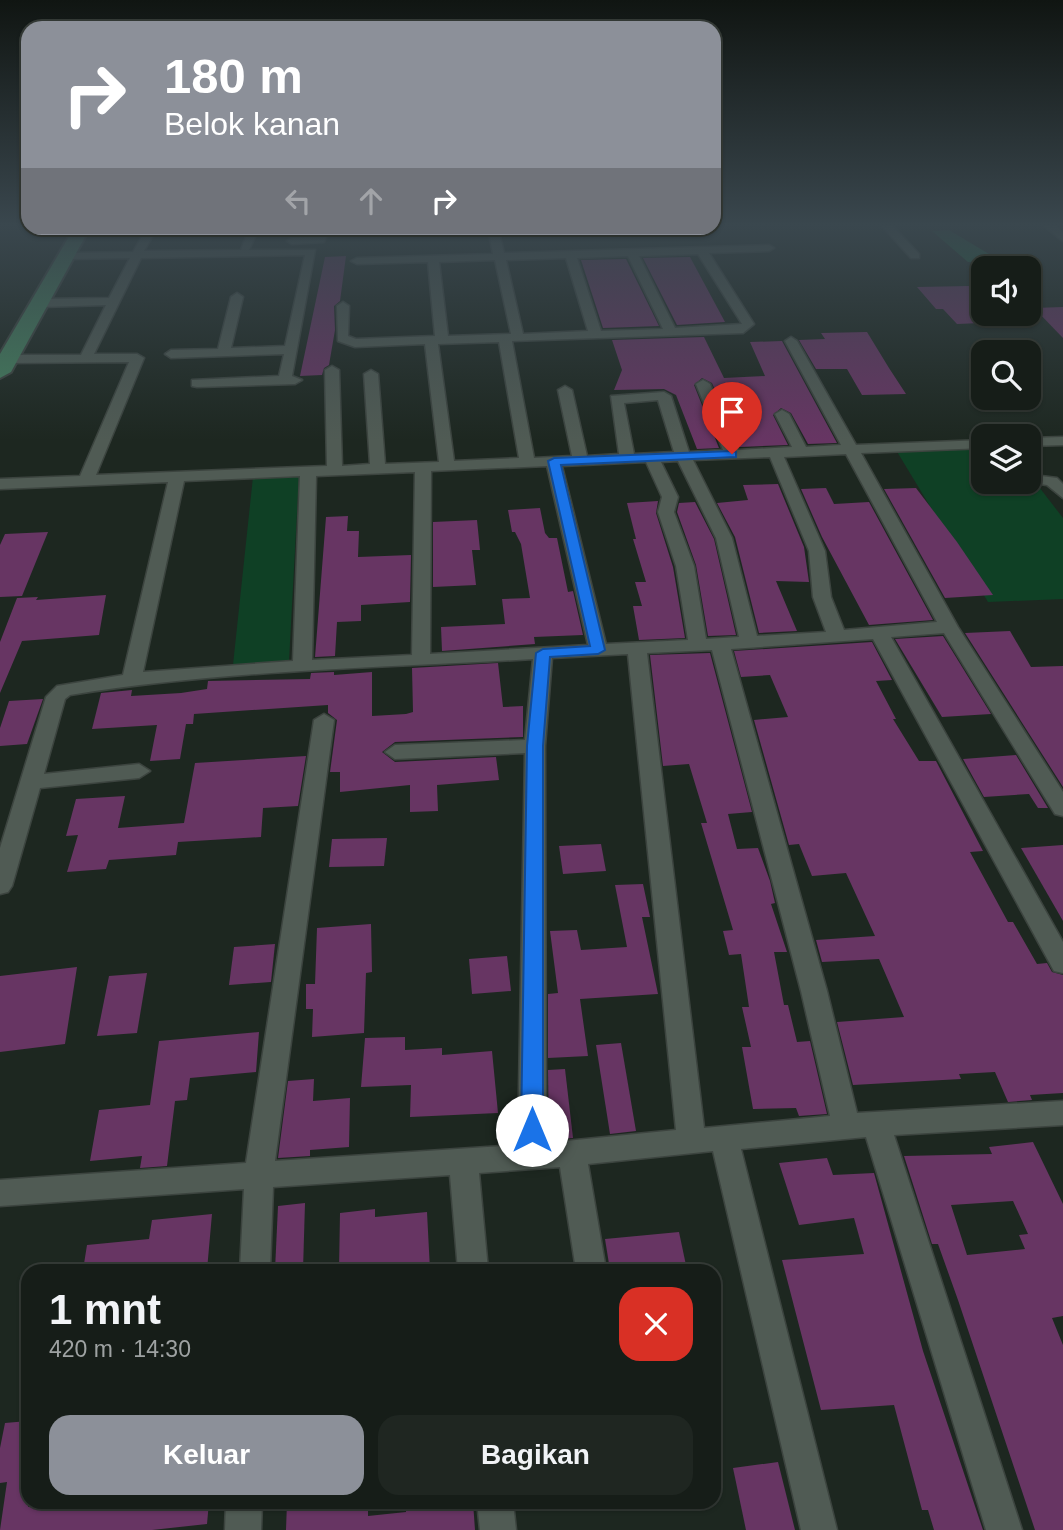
<!DOCTYPE html>
<html lang="id">
<head>
<meta charset="utf-8">
<style>
	:root { --surface:#161d18; --page:#1f2621; --text:#f1f3f6; --muted:#9ea2a2; --line:#353b37; --accent:#8c9099 }
	body { margin:0; font-family:Arial,sans-serif; background:var(--page); color:var(--text); height:100vh; display:flex; flex-direction:column; font-size:26px; white-space:nowrap }
	* { box-sizing:border-box; margin:0 }
	p { font-size:23px; color:var(--muted) }
	.icon { flex:none; width:38px; height:38px; fill:none; stroke:currentColor; stroke-width:2; stroke-linecap:round; stroke-linejoin:round }
	.map { position:relative; flex:1; overflow:hidden }
	.side { position:absolute; left:21px; top:1264px; width:700px; height:245px; display:flex; flex-direction:column; background:var(--surface); border-radius:21px; box-shadow:0 2px 5px #0004,0 0 0 2px var(--line) }
	.side>* { flex:none }
	.top-card { position:absolute; left:21px; top:21px; width:700px; height:214px; border-radius:21px; box-shadow:0 2px 5px #0004,0 0 0 2px var(--line); background:#8c9099; color:#fff; overflow:hidden }
	.controls { position:absolute; left:971px; top:256px; display:grid; gap:14px }
	.controls a { display:grid; place-items:center; width:70px; height:70px; border-radius:14px; background:var(--surface); box-shadow:0 2px 5px #0004,0 0 0 2px var(--line); font-size:35px }
	.pin { position:absolute; display:grid; place-items:center; width:60px; height:60px; color:#fff; margin:-72px -30px; border-radius:50% 50% 50% 0; rotate:-45deg; box-shadow:0 0 7px #0007 }
	.pin .icon { rotate:45deg }
	.me { position:absolute; width:77px; margin:-38px; rotate:0deg; stroke-linejoin:round; filter:drop-shadow(0 0 5px #0008) }
	.turn { display:flex; align-items:center; gap:24px; height:147px; padding:0 28px; font-size:32px }
	.turn .icon { width:91px; height:91px; stroke-width:2.5 }
	.turn b { display:block; font-size:49px; line-height:60px }
	.lanes { display:flex; align-items:center; height:66px; padding:0 28px; background:#0003; justify-content:center; gap:35px; direction:ltr }
	.lanes .off { opacity:.35 }
	.round { display:grid; place-items:center; flex:none; width:74px; height:74px; border-radius:21px; background:var(--page) }
	.summary { display:flex; align-items:center; justify-content:space-between; height:119px; padding:0 28px }
	h1 { font-size:42px; font-weight:700; line-height:52px }
	.button { display:flex; gap:14px; margin-top:auto; padding:14px 28px }
	.button a { flex:1; height:80px; border-radius:21px; background:var(--accent); color:#fff; font-size:28px; font-weight:700; line-height:80px; text-align:center }
	.button a+a { background:var(--page); color:var(--text) }
	.map>svg:first-child { display:block }
</style>
</head>
<body>
<div class="map">
<svg width="1063" height="1530" viewBox="0 0 1063 1530">
	<rect width="100%" height="100%" fill="#1d2720"/>
	<g fill="#0f4025">
		<polygon points="983,448 984,481 1029,481 1029,474 1063,518 1063,599 988,602 896,450"/>
		<polygon points="299,475 289,661 233,665 253,477"/>
	</g>
	<polygon fill="#1b643c" points="949,230 999,260 968,262 932,231"/>
	<g fill="#673563" fill-rule="evenodd">
		<polygon points="346,256 340,301 334,306 335,330 329,365 324,368 322,375 300,376 325,257"/>
		<polygon points="690,257 725,322 677,325 643,258"/>
		<polygon points="626,259 659,326 603,328 581,260"/>
		<polygon points="969,286 984,300 984,313 997,313 1006,322 957,324 943,309 936,309 917,287"/>
		<polygon points="1063,307 1063,338 1034,308"/>
		<polygon points="867,332 889,368 906,394 862,395 847,369 816,369 799,340 825,339 821,333"/>
		<polygon points="704,337 724,378 765,376 750,342 782,341 837,443 808,444 791,413 781,408 773,415 788,445 740,447 712,383 702,378 694,385 719,448 697,449 676,395 664,389 614,390 622,370 612,340"/>
		<polygon points="778,484 804,547 809,582 776,581 797,631 759,633 735,537 717,503 748,500 743,485"/>
		<polygon points="826,488 834,504 869,502 933,620 869,625 822,537 801,489"/>
		<polygon points="916,488 957,542 993,595 945,598 884,489"/>
		<polygon points="658,501 656,513 673,567 685,638 639,640 633,606 642,606 635,582 646,582 633,539 636,539 627,503"/>
		<polygon points="695,502 714,539 736,635 708,636 696,565 677,512 679,503"/>
		<polygon points="540,508 545,533 549,538 557,538 568,592 573,591 583,635 534,637 535,644 442,651 441,627 505,624 502,599 530,598 521,544 515,532 512,532 508,510"/>
		<polygon points="348,516 347,531 359,531 358,557 411,555 410,602 361,605 361,621 337,622 335,656 315,657 326,517"/>
		<polygon points="477,520 480,550 472,550 476,585 433,587 433,522"/>
		<polygon points="48,532 22,596 0,597 0,545 5,534"/>
		<polygon points="106,595 99,635 22,641 0,693 0,642 17,598 38,597 36,600"/>
		<polygon points="1010,631 1031,667 1063,666 1063,787 965,633"/>
		<polygon points="943,636 991,714 942,717 895,639"/>
		<polygon points="872,642 892,680 876,681 896,719 893,719 919,761 936,761 983,851 970,852 1008,922 1013,922 1037,964 1047,963 1052,972 1063,975 1063,1093 1030,1095 1032,1100 1008,1102 995,1072 959,1074 961,1079 853,1085 837,1022 904,1017 879,959 822,962 816,940 875,936 846,873 812,876 799,844 789,845 754,720 788,717 770,675 741,677 734,651"/>
		<polygon points="710,653 752,812 728,814 737,849 758,848 770,881 775,903 771,904 787,952 774,952 784,1005 788,1005 797,1042 810,1041 827,1114 799,1116 796,1108 753,1109 742,1047 751,1047 742,1007 749,1007 741,954 729,955 723,931 733,930 701,823 707,823 689,764 663,766 650,655"/>
		<polygon points="498,663 503,707 523,706 523,737 395,742 382,752 395,762 496,757 499,780 437,785 438,811 410,812 410,785 340,792 340,772 330,772 337,720 328,713 328,705 194,714 193,724 186,724 180,759 150,761 157,725 92,729 101,693 132,690 131,696 181,693 207,689 208,681 310,679 311,673 334,672 334,675 372,672 372,716 406,714 413,712 412,668"/>
		<polygon points="43,699 27,744 0,746 0,728 9,701"/>
		<polygon points="1016,755 1048,808 1038,808 1029,794 984,797 963,759"/>
		<polygon points="306,756 298,806 263,808 261,837 178,842 176,855 109,860 106,869 67,872 78,835 66,836 76,799 125,796 118,828 184,823 195,763"/>
		<polygon points="387,838 384,866 329,867 332,839"/>
		<polygon points="601,844 606,871 563,874 559,846"/>
		<polygon points="1063,845 1063,921 1021,848"/>
		<polygon points="643,884 650,917 642,917 658,994 580,999 588,1056 548,1058 548,994 558,993 550,931 577,930 581,950 627,947 615,885"/>
		<polygon points="371,924 372,972 366,973 364,1033 312,1037 313,1009 306,1009 306,984 315,984 317,928"/>
		<polygon points="275,944 271,982 229,985 234,947"/>
		<polygon points="507,956 511,991 472,994 469,959"/>
		<polygon points="77,967 65,1044 0,1052 0,976"/>
		<polygon points="147,973 137,1033 97,1036 109,976"/>
		<polygon points="259,1032 256,1072 190,1078 187,1100 175,1101 167,1166 140,1168 142,1156 90,1161 99,1110 150,1105 159,1041"/>
		<polygon points="405,1037 405,1050 442,1048 442,1055 492,1051 498,1113 410,1117 411,1085 361,1087 365,1038"/>
		<polygon points="621,1043 636,1131 610,1134 596,1045"/>
		<polygon points="565,1069 573,1138 549,1140 548,1070"/>
		<polygon points="314,1079 313,1101 350,1098 349,1147 310,1150 310,1156 278,1158 288,1081"/>
		<path d="M1033 1142 1063 1204V1316L1052 1318 1063 1345V1530H1035L958 1300 938 1244H932L904 1156 992 1154 989 1147ZM1013 1201 1028 1234 1019 1235 1025 1249 967 1255 951 1205Z"/>
		<polygon points="827,1158 833,1175 874,1173 923,1351 983,1530 934,1530 928,1510 922,1510 894,1405 821,1410 782,1260 864,1254 854,1218 799,1225 779,1163"/>
		<polygon points="305,1203 303,1270 275,1270 278,1206"/>
		<polygon points="375,1209 375,1217 427,1212 430,1270 339,1270 340,1213"/>
		<polygon points="212,1214 207,1270 83,1270 87,1245 149,1239 152,1220"/>
		<polygon points="679,1232 687,1270 610,1270 605,1239"/>
		<polygon points="28,1421 28,1507 81,1502 209,1502 207,1524 152,1530 0,1530 7,1482 0,1483 0,1448 5,1423"/>
		<polygon points="778,1462 795,1530 746,1530 733,1468"/>
		<polygon points="287,1502 368,1502 368,1516 406,1512 406,1502 473,1502 475,1530 286,1530"/>
	</g>
	<g fill="none" stroke-linecap="round" stroke-linejoin="round">
		<g stroke="#3c443f" stroke-width="3">
			<g id="street">
				<polygon points="882,226 893,226 919,254 919,258 911,258"/>
				<polygon points="1044,226 1056,226 1063,233 1063,241"/>
				<path d="M147 228H157L144 251 241 250 249 228H259L249 250H315L292 376 302 380 295 384 197 387 192 386V380L279 376 284 354 171 358 165 354 171 350 218 349 231 297 237 293 243 297 231 348 285 346 305 255 141 258 94 354H137L144 358 96 475 327 466 325 370 332 366 339 370 342 466 370 464 364 374 371 370 378 374 385 464 439 462 425 344 355 347 338 341 337 306 343 302 349 306 348 336 356 339 435 336 428 262 357 264 351 261 357 258 493 254 488 228H498L504 253 769 245 774 248 769 251 709 253 754 324 743 333 512 341 534 458 572 456 558 390 565 386 572 390 587 456 619 454 611 396 664 392 671 396 689 452 723 450 696 384 703 380 710 384 738 450 792 447 775 414 782 410 789 414 806 447 841 445 785 341 791 337 797 341 856 445 984 440V448L861 453 958 627 1063 792V816L1055 814 944 633 891 637 1063 942V973L1054 971 873 639 731 649 827 991 857 1113 1063 1101V1125L894 1135 1022 1530H986L866 1137 741 1149 837 1530H801L713 1151 588 1164 606 1270H576L560 1167 479 1173 488 1270H458L450 1175 273 1187 270 1270H240L244 1189 0 1206V1180L246 1163 314 720 324 714 334 720 275 1161 518 1145 525 753 395 759 385 752 395 745 525 740 533 659C379 668 223 670 70 695L65 699 44 774 139 764 150 771 139 778 40 788 12 886 8 892 0 894V848L46 697 57 686 123 675 168 482 0 489V479L80 476 129 362 9 363 2 359 9 355H81L106 305 41 307 35 303 41 299 109 298 130 258 67 259 61 256 67 253 133 252ZM698 254 742 324 675 328 639 256ZM628 256 663 329 601 331 577 258ZM566 258 588 331 523 334 506 260ZM495 260 511 334 448 336 439 262ZM499 342 519 458 454 461 438 344ZM658 400 674 452 634 454 624 403ZM846 454 937 622 844 630 831 597 825 551 784 457ZM770 457 809 551 813 597 826 632 757 636 732 538 693 460ZM678 461 716 538 739 637 706 639 694 566 674 512 678 497 661 462ZM646 462 662 497 658 512 676 566 688 640 606 644 562 466ZM547 466 588 645 430 654 431 471ZM415 472 412 655 312 660 316 476ZM300 476 293 661 143 672 184 481ZM712 650 801 991 830 1116 704 1128 647 653ZM628 654 676 1130 546 1143 545 746 552 658Z"/>
				<polygon points="320,228 330,228 324,242 292,244 287,241 292,238 316,237"/>
				<polygon points="1063,437 1063,445 1029,446 1029,438"/>
				<polygon points="1029,466 1041,476 1057,478 1063,484 1063,498 1047,485 1032,483"/>
				<polygon points="226,1502 262,1502 261,1530 225,1530"/>
				<polygon points="477,1502 513,1502 516,1530 480,1530"/>
			</g>
		</g>
		<g stroke="#3c443f" stroke-width="4">
			<polygon id="primary" points="74,228 90,228 11,372 0,378 0,354"/>
		</g>
		<use href="#street" fill="#505b54" fill-rule="evenodd"/>
		<use href="#primary" fill="#45805e" fill-rule="evenodd"/>
	</g>
	<linearGradient id="sky" x2="0" y2="1"><stop stop-color="#101512"/><stop offset="0.51" stop-color="#3a474e"/><stop offset="1" stop-color="#3a474e" stop-opacity="0"/></linearGradient>
	<rect width="1063" height="441" fill="url(#sky)"/>
	<polygon fill="#1a73e8" stroke="#114b97" stroke-width="2" points="732,451 736,452 736,457 561,465 605,650 598,654 550,657 543,746 543,1130 540,1136 532,1139 524,1136 521,1130 527,746 536,653 543,649 590,646 548,461 554,458"/>
</svg>
<div class="controls">
<a><svg class="icon" aria-label="sound" viewBox="0 0 24 24"><path d="M4 9h4l5-4v14l-5-4H4zM17 9q2 3 0 6"/></svg></a>
<a><svg class="icon" aria-label="search" viewBox="0 0 24 24"><circle cx="10" cy="10" r="6"/><path d="M15 15l6 6"/></svg></a>
<a><svg class="icon" aria-label="layers" viewBox="0 0 24 24"><path d="M12 4l9 5-9 5-9-5zM3 14l9 5 9-5"/></svg></a>
</div>
<div class="pin" style="left:732px;top:454px;background:#d93025"><svg class="icon" aria-label="arrive" viewBox="0 0 24 24"><path d="M6 21V4h12l-3 4 3 4H6"/></svg></div>
<svg class="me" style="left:532px;top:1130px" viewBox="-20 -20 40 40"><circle r="19" fill="#fff"/><path d="M0-13L10 11 0 6-10 11z" fill="#1a73e8"/></svg>
<div class="top-card">
<div class="turn"><svg class="icon" aria-label="right" viewBox="0 0 24 24"><path d="M7 20v-9h11M14 6l5 5-5 5"/></svg><div><b>180 m</b>Belok kanan</div></div>
<div class="lanes"><svg class="icon off" aria-label="left" viewBox="0 0 24 24"><path d="M17 20v-9H6M10 6l-5 5 5 5"/></svg><svg class="icon off" aria-label="ahead" viewBox="0 0 24 24"><path d="M12 20V5M6 11l6-6 6 6"/></svg><svg class="icon" aria-label="right" viewBox="0 0 24 24"><path d="M7 20v-9h11M14 6l5 5-5 5"/></svg></div>
</div>
<section class="side">
<div class="summary"><div><h1>1 mnt</h1><p>420 m · 14:30</p></div><a class="round" style="background:#d93025;color:#fff"><svg class="icon" aria-label="close" viewBox="0 0 24 24"><path d="M6 6l12 12M18 6L6 18"/></svg></a></div>
<div class="button"><a>Keluar</a><a>Bagikan</a></div>
</section>
</div>
</body>
</html>
